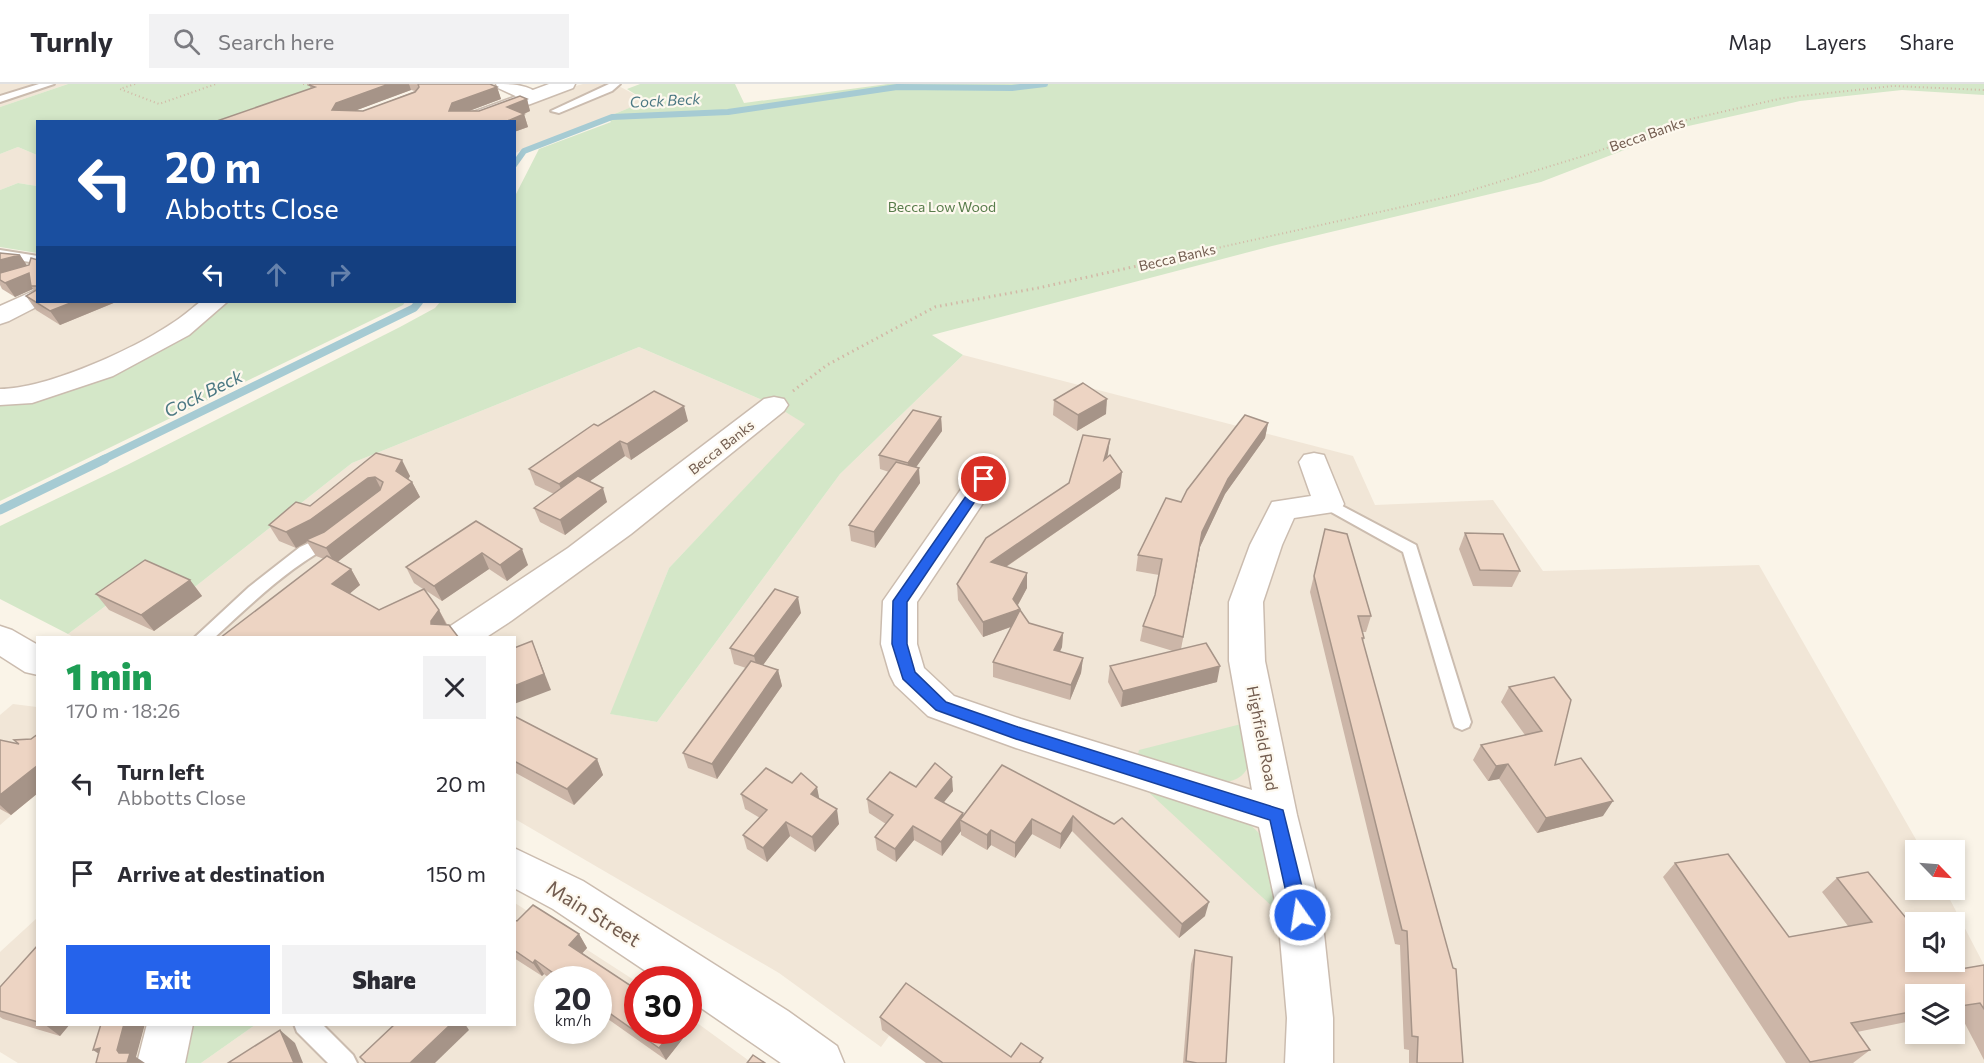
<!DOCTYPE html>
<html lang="en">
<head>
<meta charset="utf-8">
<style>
	:root { --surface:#fff; --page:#f2f2f3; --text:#2b2b33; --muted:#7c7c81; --line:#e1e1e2; --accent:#2563eb }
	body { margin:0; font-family:Commissioner,sans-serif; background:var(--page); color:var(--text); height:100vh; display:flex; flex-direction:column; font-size:22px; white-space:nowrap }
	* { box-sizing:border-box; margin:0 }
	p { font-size:20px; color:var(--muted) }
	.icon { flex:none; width:33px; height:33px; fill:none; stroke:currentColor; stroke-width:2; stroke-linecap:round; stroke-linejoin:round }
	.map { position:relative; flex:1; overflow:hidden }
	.drawer { position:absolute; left:36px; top:552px; width:480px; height:390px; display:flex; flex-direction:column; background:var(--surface); border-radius:0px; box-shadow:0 3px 9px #0003 }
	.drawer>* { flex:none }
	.top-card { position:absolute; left:36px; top:36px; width:480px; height:183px; border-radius:0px; box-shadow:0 3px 9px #0003; background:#1a4fa0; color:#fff; overflow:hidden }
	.needle { width:39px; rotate:115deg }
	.controls { position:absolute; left:1905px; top:756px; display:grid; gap:12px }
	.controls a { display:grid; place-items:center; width:60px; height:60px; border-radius:0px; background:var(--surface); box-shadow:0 3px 9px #0003; font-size:30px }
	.speed { position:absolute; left:534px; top:882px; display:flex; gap:12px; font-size:30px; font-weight:700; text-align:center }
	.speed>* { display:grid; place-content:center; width:78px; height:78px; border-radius:50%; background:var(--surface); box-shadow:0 3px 9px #0003; line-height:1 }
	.speed small { font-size:15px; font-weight:400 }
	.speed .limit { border:9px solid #d22; background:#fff; color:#111 }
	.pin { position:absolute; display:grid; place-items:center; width:51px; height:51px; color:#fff; margin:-26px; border:3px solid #fff; border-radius:50%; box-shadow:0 2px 6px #0007 }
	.me { position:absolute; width:66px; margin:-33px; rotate:347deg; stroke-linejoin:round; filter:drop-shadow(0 0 4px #0008) }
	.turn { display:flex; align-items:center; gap:21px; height:126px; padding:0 30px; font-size:27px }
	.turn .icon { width:78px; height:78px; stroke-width:2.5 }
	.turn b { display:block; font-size:42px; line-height:51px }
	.lanes { display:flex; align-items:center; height:57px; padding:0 30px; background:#0003; justify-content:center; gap:30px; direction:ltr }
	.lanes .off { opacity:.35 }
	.round { display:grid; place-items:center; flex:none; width:63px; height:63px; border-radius:0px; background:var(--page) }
	.summary { display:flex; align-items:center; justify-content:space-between; height:102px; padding:0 30px }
	h1 { font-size:36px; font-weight:800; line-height:45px; color:#1e9e55 }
	.cta { display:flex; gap:12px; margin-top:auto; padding:12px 30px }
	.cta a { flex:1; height:69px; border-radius:0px; background:var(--accent); color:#fff; font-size:24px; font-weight:800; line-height:69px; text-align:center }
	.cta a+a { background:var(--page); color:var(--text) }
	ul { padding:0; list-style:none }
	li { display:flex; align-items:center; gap:18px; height:90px; padding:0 30px }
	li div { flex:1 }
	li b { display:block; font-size:22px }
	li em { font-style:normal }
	header { display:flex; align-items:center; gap:36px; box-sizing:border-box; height:84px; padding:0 30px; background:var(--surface); border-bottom:2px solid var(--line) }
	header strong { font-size:28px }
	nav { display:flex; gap:33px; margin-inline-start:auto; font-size:21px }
	.search { width:420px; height:54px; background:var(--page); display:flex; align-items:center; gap:15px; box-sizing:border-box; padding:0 21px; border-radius:0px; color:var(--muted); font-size:22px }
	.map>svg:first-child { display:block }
</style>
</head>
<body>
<header>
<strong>Turnly</strong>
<div class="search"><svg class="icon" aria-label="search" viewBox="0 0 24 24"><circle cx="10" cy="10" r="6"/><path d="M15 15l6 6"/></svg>Search here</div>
<nav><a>Map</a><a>Layers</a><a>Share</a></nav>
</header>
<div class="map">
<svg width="1984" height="979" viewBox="0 0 1984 979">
	<rect width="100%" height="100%" fill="#faf4e8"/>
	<g fill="#f1e6d7" fill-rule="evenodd">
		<polygon points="0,0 68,0 0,23"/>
		<polygon points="583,0 615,0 647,17 515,69 514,38 475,38 549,9"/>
		<polygon points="18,63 37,71 37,102 18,99 0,106 0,70"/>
		<polygon points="39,218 226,218 197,241 101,296 61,310 17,321 0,322 0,239"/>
		<path d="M639 263 774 321 806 340 669 484 611 630 657 638 840 390 963 271 1353 372 1375 421 1493 416 1543 487 1759 481 1922 766H1916V806H1945L1984 881V979H927L889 952 881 963 779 889 515 735 514 554H75L68 550 151 488 191 506 352 379ZM1916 838H1954V878H1916ZM1916 910H1954V950H1916Z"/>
		<polygon points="13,620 37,623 37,709 0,741 0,631"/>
		<path d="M515 819 637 898 638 946H688L689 933 752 979H201L255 941 514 940ZM548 896H598V946H548Z"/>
		<polygon points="37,834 38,940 158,941 148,979 18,979 0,968 0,868"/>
	</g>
	<g fill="#d4e7c8">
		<polygon points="68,0 329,0 255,37 38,38 37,71 18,63 0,70 0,23"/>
		<polygon points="640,0 735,0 744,19 888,0 1984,0 1984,11 1902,6 1800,17 1684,43 1541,98 1272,162 932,251 963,271 840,390 657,638 610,630 669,484 805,340 774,321 639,263 352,379 191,506 151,488 68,550 0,515 0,442 127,381 400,243 435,224 440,218 514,218 515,112 539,65 611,38 607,33 646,17 627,5"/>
		<polygon points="18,99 37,102 37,169 0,163 0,106"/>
		<path d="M226 218H405L403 221 0 417V322C76 318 168 265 226 218Z"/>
		<path d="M1249 638C1249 668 1259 695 1220 699L1137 674 1139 666Z"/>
		<path d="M1143 703C1172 712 1245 726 1261 752 1269 763 1278 807 1283 823L1275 825Z"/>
		<polygon points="190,941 255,941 201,979 177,979"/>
	</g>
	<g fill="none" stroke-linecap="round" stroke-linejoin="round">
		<polyline stroke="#a6cbd3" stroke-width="6" points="514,81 524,67 612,33 728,28 897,3 1012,4 1045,0"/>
		<polyline stroke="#a6cbd3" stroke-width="8" points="102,376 414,224 419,218"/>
		<polyline stroke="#a6cbd3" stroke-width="9" points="0,426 105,375"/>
		<g stroke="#cbbcaf" stroke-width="4">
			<g id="service">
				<polygon points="39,0 54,0 0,18 0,12"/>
				<polygon points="609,0 620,0 612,7 559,29 551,27"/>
				<polygon points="0,166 38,172 38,179 0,174"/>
				<polygon points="1329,415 1416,461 1471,638 1469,643 1462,646 1455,643 1453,638 1403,468 1324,424 1321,420 1324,416"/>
				<path d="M331 449 337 450 339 454 337 458C290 482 252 519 214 554H194L249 503 300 463Z"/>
				<polygon points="294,940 322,940 353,971 357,979 328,979 297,948"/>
			</g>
		</g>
		<g stroke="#cbbcaf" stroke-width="3">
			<g id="minor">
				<path d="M496 0C511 0 530 0 540 12L538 16H524L498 4Z"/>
				<path d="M200 218H227L189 251 113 292 32 319 0 321V305C46 305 132 266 171 240 181 234 191 225 200 218Z"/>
				<polygon points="774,313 784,315 788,321 784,327 631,450 511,537 485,554 441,554 446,545 568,464 764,315"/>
				<polygon points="1314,369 1324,371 1344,420 1340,427 1294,434 1282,461 1263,518 1265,577 1297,731 1322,831 1333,934 1333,979 1285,979 1287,934 1278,831 1259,743 1016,664 928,632 895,601 890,591 881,560 883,517 973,388 984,385 995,388 999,395 917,518 917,560 924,584 954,612 1021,635 1252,706 1229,577 1229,518 1250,461 1272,418 1311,412 1299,378 1304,371"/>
				<polygon points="147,940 193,940 185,979 137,979"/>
			</g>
		</g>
		<g stroke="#cbbcaf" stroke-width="3">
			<g id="tertiary">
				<polygon points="549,0 575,0 573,4 483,38 455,38 457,34"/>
				<polygon points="38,205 38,218 46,218 9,237 0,240 0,222"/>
				<polygon points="0,542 12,546 38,561 38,591 25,588 0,572"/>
				<polygon points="514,764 583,797 788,927 837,962 844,979 781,979 688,915 688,896 659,896 553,825 514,804"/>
			</g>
		</g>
		<g stroke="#d2b8a6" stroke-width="2" stroke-dasharray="1 3" stroke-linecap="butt">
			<polyline points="135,0 120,5 159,20 216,0"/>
			<polyline points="303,0 310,0"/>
			<polyline points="1208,166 1456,111 1590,70 1682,37 1783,14 1893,2 1984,6"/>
		</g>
		<polyline stroke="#d2b8a6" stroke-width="3" stroke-dasharray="1.5 4" stroke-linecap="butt" points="793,307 827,281 935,223 1038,204 1214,165"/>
		<use href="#service" fill="#fff" fill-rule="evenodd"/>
		<use href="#minor" fill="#fff" fill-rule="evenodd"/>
		<use href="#tertiary" fill="#fff" fill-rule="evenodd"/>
	</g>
	<g fill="#ccb6a8" fill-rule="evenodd">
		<path d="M311 0H490L497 3 501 15 469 27H479L527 15 530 27 524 30 528 43 514 48V38H214L311 5 309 1ZM411 6 415 7 363 27H354Z"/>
		<polygon points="0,169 20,171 27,182 38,176 38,218 116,218 60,241 36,226 26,212 34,207 33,205 15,213 2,205 0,201"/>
		<polygon points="1054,316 1106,330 1077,347 1053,331"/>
		<polygon points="941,333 942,347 916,383 920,399 875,464 851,457 849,441 889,388 880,385 879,371"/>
		<polygon points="688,337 631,376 625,372 590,397 607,418 565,451 540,438 534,424 554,410 535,401 529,385 598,342"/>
		<polygon points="1268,339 1265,354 1225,410 1200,463 1181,565 1217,598 1121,623 1108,598 1110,582 1173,567 1140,557 1143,542 1155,511 1159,491 1136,487 1138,471 1181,418"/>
		<polygon points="376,369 410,392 408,395 412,398 420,413 337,478 351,485 360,501 349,510 379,526 423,505 414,499 406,483 476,437 528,481 507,497 489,485 442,517 425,506 439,526 447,540 220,554 324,475 316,472 307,458 296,464 279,457 269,441 310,422"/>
		<polygon points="1108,370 1107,373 1122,388 1120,404 1006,483 1027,489 1027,504 1018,521 1020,525 1020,527 1029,539 1063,549 1062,563 1060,568 1083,574 1081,589 1070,616 993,593 993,578 1011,543 983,553 958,516 957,500 1069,399"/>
		<polygon points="1325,445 1371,532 1366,548 1363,548 1364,554 1363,557 1463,979 1409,979 1409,966 1404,965 1400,861 1395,860 1310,508"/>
		<polygon points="1465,449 1520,487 1512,503 1473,502 1459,465"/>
		<polygon points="190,496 202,512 154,547 109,526 96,510"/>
		<polygon points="801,529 763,581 778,586 782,602 717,695 688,684 683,669 746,584 734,580 730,564"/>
		<polygon points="1554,593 1555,681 1603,732 1537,749 1499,695 1488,697 1473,676 1481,661 1525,651 1501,618 1509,603"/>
		<polygon points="514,632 597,675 603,691 574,721 514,688"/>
		<polygon points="38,650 38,709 11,731 0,725 0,656 18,660 31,655"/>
		<polygon points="1002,681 1114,740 1205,832 1179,854 1072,747 1060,765 1032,750 1015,774 991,761 987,766 961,751 961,747 942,772 914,756 896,778 877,766 875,753 886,740 869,729 867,715 916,703 953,707 944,718 963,731"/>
		<polygon points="741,710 819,715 839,740 815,768 790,752 767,778 747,765 743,751 760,734 745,725"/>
		<polygon points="1675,779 1789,853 1848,842 1822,808 1837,794 1949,887 1984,881 1984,976 1961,932 1954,933 1954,910 1916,910 1916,936 1857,948 1870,966 1853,979 1786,979 1663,793"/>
		<polygon points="514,836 517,837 579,850 587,864 582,869 631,902 696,938 666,976 598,928 598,896 552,896 544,890 542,892 514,874"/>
		<polygon points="38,861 38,940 70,940 60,952 3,935 0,933 0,903"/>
		<polygon points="1195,866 1226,979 1183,979 1191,880"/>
		<polygon points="880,933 1011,973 1043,979 926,979 882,946"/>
	</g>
	<g fill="#a69488">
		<polygon points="389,0 409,0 411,6 341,32 332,26 336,19"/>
		<polygon points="497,3 501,15 456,32 449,27 452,19"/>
		<polygon points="527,15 530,27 519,32 524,30 528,43 514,48 514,38 505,38 507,23"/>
		<polygon points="20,171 30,186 0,193 0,176"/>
		<polygon points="29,189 31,202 33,205 15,213 5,199"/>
		<polygon points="73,218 116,218 60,241 50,227"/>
		<polygon points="1107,315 1106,330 1077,347 1078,331"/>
		<polygon points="684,322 688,337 631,376 627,360"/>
		<polygon points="941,333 942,347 909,393 908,379"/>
		<polygon points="1268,339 1265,354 1225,410 1200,463 1180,569 1202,448 1228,395"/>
		<polygon points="1110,355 1108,370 1102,391 1104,376"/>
		<polygon points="620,357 625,372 565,415 559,400"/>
		<polygon points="402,376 410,392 404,403 396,387"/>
		<polygon points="919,384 920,399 875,464 874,448"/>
		<polygon points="1122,388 1120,404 991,493 991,478"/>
		<polygon points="375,393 383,409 319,452 306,456 307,458 296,464 286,448 368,394"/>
		<polygon points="412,398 420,413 335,480 326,464"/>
		<polygon points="603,404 607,418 565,451 560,436"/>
		<polygon points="522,465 528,481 507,497 500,481"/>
		<polygon points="482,469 489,485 442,517 434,502"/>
		<polygon points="351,485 360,501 342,516 332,500"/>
		<polygon points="1027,489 1027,504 1015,526 1020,525 1019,540 983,553 983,538 1013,515"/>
		<polygon points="190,496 202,512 154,547 141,531"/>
		<polygon points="798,513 801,529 758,588 754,572"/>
		<polygon points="439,526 447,542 431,540 431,537"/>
		<polygon points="1063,549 1062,563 1053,581 1054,566"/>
		<polygon points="532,557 551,606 514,620 514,602"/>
		<polygon points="1083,574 1081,589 1070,616 1071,601"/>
		<polygon points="1220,582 1217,598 1121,623 1123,607"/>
		<polygon points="778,586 782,602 717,695 712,680"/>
		<polygon points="597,675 603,691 574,721 567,705"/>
		<polygon points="1508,680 1499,695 1488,697 1496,682"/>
		<polygon points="38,681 38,709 11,731 0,721 0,711"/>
		<polygon points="952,693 953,707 936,728 935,714"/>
		<polygon points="817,703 820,718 811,710"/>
		<polygon points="1613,717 1603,732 1537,749 1546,734"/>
		<polygon points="837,725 839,740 815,768 812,753"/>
		<polygon points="963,729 964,738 960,736 961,747 942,772 941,758"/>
		<polygon points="1073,732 1072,747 1060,765 1061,750"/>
		<polygon points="1032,735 1032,750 1015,774 1015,759"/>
		<polygon points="786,738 790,752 767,778 763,764"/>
		<polygon points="913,742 914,756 896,778 895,765"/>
		<polygon points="991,746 991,761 987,766 987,751"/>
		<polygon points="1209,818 1205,832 1179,854 1182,840"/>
		<polygon points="579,850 587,864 577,875 569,861"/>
		<polygon points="535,876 544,890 542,892 533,879"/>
		<polygon points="690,925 696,938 666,976 659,964 673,946 688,946 688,927"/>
		<polygon points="44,940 70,940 60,952"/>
		<polygon points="124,940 145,940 136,973 145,979 127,979 117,966"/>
		<polygon points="451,940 465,940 469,946 435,979 410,979"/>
		<polygon points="280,946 295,959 303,979 294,979"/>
		<polygon points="100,964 111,978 93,966"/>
	</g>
	<g fill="#edd4c3" stroke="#a69488" stroke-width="1.5">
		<polygon points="311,0 389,0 336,19 332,26 363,27 415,8 419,3 418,0 490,0 497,3 452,19 449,27 479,27 520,12 527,15 507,23 524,30 505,38 214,38 315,3 309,1"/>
		<polygon points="0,169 20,171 0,176"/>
		<polygon points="31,174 38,176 38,203 37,202 31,202 29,189 5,199 0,196 0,189 29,181"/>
		<polygon points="38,205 38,218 73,218 50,227 26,212"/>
		<polygon points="1083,299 1107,315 1078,331 1054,316"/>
		<polygon points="654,307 684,322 627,360 620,357 559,400 529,385 594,340 598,342"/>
		<polygon points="913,326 941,333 908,379 879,371"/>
		<polygon points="1245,331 1268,339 1228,395 1202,448 1183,553 1143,542 1155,511 1162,475 1138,471 1166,414 1181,418 1187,406"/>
		<polygon points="1083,351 1110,355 1104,376 1110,371 1122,388 991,478 1027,489 1013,515 1020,525 983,538 957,500 986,454 1069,399"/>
		<polygon points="376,369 402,376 396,387 412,398 326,464 306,456 324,448 380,406 383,398 375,393 368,394 310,436 286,448 269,441 296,418 310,422"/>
		<polygon points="896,378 919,384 874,448 849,441"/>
		<polygon points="578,392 603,404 560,436 534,424"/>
		<polygon points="476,437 522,465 500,481 482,469 434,502 406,483"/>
		<polygon points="1325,445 1347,450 1371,532 1358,532 1364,554 1362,554 1453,884 1456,885 1463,979 1417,979 1418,953 1412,952 1407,847 1402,846 1314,492"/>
		<polygon points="1465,449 1503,450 1520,487 1480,486"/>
		<polygon points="327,472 351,485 332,500 379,526 424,505 439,526 431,537 431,540 449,541 459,554 220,554"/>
		<polygon points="145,476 190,496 141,531 96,510"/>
		<polygon points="775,505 798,513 754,572 730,564"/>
		<polygon points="1020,526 1029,539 1063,549 1054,566 1083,574 1071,601 993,578"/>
		<polygon points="532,557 544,590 514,602 514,564"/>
		<polygon points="1206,559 1220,582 1123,607 1110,582"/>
		<polygon points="751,577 778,586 712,680 683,669"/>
		<polygon points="1554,593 1571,616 1555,681 1581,674 1613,717 1546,734 1508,680 1496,682 1481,661 1542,647 1509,603"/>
		<polygon points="514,632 597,675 567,705 514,677"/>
		<polygon points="38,650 38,681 0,711 0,656 19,660 14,656 31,655"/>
		<polygon points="935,679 952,693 935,714 963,729 941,758 913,742 895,765 875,753 893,731 867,715 890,688 916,703"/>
		<polygon points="1002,681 1114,740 1122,734 1209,818 1182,840 1073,732 1061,750 1032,735 1015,759 991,746 987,751 960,736"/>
		<polygon points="766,684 792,699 801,689 817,703 811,710 837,725 812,753 786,738 763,764 743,751 767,726 741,710"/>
		<polygon points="1728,770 1789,853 1872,838 1837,794 1868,788 1916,846 1916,878 1941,878 1949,887 1984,881 1984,925 1980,919 1954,923 1954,910 1916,910 1916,927 1851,939 1870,966 1810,978 1675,779"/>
		<polygon points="533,821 579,850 569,861 631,902 640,891 647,896 638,896 638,946 673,946 659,964 598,921 598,896 563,896 535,876 533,879 514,866 514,836 517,837"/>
		<polygon points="38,861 38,938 0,927 0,903"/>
		<polygon points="1195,866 1232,873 1226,979 1197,979 1186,977"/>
		<polygon points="906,899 1011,973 1021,959 1043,974 1040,978 1041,979 943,979 880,933"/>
		<polygon points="101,940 124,940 117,966 119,969 130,969 127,979 96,979 100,964 93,966"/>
		<polygon points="395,940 451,940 410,979 366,979 360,973"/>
		<polygon points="280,946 294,979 228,979"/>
		<polygon points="753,971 765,979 747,979"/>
	</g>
	<polygon fill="#2563eb" stroke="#184099" stroke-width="1.5" points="984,391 990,395 907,518 907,560 915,588 946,618 1018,643 1283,726 1309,831 1306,836 1300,839 1294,836 1291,831 1270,736 1016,655 936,626 903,595 892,560 893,517 980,392"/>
	<g text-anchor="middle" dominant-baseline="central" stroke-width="4.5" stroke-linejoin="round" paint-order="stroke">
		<g font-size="14" fill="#725c4f" stroke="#fdf8ee">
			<text transform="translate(1647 50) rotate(-19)">Becca Banks</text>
			<text transform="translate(1177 173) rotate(-13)">Becca Banks</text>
			<text transform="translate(721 363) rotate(-38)">Becca Banks</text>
		</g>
		<g font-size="14" fill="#587c4b" stroke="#fdf8ee">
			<text x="942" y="122">Becca Low Wood</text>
		</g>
		<g font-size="15" font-style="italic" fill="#4b7883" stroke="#fdf8ee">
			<text transform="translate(665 16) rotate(-3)">Cock Beck</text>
		</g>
		<g font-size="16" fill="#725c4f" stroke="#fdf8ee">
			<text transform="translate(1263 654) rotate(79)">Highfield Road</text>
		</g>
		<g font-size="18" font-style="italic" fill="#4b7883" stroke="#fdf8ee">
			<text transform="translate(203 309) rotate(-26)">Cock Beck</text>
		</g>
		<g font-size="20" fill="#725c4f" stroke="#fdf8ee">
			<text transform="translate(594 829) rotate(32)">Main Street</text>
		</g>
	</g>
</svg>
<div class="controls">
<a><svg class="needle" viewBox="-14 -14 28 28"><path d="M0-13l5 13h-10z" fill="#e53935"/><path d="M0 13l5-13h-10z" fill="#7c7c81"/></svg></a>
<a><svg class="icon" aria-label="sound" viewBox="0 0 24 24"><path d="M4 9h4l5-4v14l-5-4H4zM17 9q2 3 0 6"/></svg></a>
<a><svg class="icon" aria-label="layers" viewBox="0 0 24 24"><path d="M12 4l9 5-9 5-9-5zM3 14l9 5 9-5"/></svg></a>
</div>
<div class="speed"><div>20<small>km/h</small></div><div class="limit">30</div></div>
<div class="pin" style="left:984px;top:395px;background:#d93025"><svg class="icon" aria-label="arrive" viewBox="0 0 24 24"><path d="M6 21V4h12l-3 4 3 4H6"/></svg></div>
<svg class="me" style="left:1300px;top:831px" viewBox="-20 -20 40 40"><circle r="17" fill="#2563eb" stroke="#fff" stroke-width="3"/><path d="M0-11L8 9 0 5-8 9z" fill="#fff"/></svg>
<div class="top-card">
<div class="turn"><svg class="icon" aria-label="left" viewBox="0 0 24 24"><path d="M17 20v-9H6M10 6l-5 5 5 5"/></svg><div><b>20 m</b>Abbotts Close</div></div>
<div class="lanes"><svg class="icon" aria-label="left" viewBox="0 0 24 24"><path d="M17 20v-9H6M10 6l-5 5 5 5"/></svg><svg class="icon off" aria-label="ahead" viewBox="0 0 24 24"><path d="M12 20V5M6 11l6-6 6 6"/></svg><svg class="icon off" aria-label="right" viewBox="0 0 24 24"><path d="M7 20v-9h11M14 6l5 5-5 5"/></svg></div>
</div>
<section class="drawer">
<div class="summary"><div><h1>1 min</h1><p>170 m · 18:26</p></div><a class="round"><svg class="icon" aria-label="close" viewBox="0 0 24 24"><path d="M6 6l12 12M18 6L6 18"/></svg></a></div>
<ul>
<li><svg class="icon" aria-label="left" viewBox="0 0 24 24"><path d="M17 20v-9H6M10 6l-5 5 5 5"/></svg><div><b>Turn left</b><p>Abbotts Close</p></div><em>20 m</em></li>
<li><svg class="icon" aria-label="arrive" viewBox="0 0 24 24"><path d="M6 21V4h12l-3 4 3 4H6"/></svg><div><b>Arrive at destination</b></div><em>150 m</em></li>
</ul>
<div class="cta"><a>Exit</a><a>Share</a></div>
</section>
</div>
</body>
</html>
